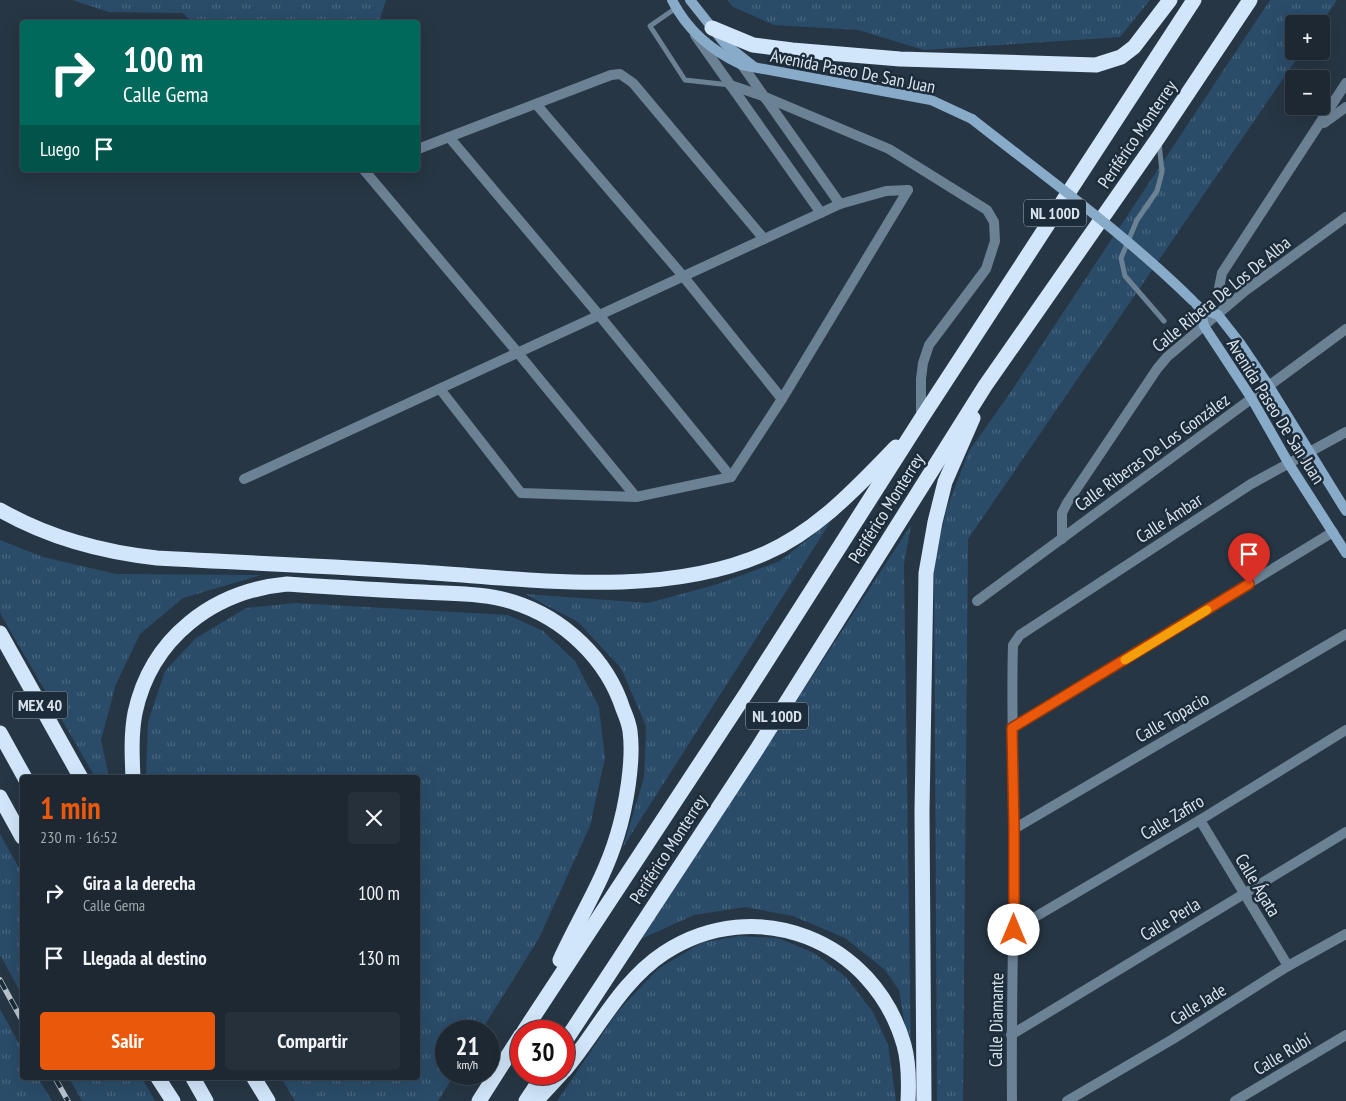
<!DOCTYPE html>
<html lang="es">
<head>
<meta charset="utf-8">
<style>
	:root { --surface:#1d2833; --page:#25303b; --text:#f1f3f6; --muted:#a0a6ac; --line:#3b444e; --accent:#ea580c }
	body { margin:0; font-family:"PT Sans Narrow",sans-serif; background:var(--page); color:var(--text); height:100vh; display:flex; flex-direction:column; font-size:19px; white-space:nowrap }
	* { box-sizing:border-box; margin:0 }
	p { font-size:16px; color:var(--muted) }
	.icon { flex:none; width:28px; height:28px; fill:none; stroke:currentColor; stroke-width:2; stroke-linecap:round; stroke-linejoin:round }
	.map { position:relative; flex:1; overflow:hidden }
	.panel { position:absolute; left:20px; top:775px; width:400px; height:305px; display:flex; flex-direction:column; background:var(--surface); border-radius:5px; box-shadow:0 5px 20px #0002,0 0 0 1px var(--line) }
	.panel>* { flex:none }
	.banner { position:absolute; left:20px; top:20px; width:400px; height:152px; border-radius:5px; box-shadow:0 5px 20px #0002,0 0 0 1px var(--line); background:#00695c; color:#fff; overflow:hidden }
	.buttons { position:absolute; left:1285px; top:15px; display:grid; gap:10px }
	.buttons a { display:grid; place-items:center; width:45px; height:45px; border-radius:5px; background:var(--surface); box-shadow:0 5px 20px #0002,0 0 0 1px var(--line); font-size:25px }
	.speed { position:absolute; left:435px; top:1020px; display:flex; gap:10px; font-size:25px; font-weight:700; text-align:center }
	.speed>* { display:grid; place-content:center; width:65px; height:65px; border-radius:50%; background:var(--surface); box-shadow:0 5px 20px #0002,0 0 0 1px var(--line); line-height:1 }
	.speed small { font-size:12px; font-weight:400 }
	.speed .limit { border:8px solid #d22; background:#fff; color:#111 }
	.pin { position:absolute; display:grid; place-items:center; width:42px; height:42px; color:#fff; margin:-51px -21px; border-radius:50% 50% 50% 0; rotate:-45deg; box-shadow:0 0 5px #0007 }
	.pin .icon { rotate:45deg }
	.me { position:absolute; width:55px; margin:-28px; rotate:0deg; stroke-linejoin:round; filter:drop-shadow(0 0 4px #0008) }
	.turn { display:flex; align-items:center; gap:18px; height:105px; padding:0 20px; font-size:22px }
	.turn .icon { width:65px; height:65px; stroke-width:2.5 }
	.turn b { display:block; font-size:35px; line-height:42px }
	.then { display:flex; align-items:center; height:48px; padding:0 20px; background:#0003; gap:10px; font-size:19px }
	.round { display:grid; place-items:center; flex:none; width:52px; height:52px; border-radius:5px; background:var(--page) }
	.headline { display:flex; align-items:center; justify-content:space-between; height:85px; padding:0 20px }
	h1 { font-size:30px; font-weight:800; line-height:38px; color:var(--accent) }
	.cta { display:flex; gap:10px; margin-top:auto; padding:10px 20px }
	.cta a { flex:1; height:58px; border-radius:5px; background:var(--accent); color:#fff; font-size:20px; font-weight:800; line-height:58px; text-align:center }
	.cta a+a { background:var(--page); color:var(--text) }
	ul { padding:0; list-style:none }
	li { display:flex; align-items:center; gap:15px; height:65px; padding:0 20px }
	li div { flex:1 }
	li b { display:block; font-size:19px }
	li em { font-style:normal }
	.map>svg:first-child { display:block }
</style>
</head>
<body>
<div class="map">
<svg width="1346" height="1101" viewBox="0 0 1346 1101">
	<defs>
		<pattern id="grass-tufts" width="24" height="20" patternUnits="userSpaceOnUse" patternTransform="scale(1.25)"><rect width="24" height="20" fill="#2a4c69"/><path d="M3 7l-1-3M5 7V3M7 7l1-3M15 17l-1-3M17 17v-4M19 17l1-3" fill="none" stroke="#48667f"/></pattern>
	</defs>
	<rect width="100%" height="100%" fill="#273644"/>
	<g fill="url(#grass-tufts)">
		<polygon points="72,0 386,0 379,22 192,22 183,13 109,12"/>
		<polygon points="727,0 1150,0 1120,37 924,50 858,30 774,25 733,7"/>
		<polygon points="1270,0 1337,0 1321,24 1294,24 1294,51 1302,51 968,539 963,1101 937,1101 934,563 947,508 969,451 1006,399"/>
		<polygon points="831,521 623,847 644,778 646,726 621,668 578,622 525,594 648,603 718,584 780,561"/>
		<polygon points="911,525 904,564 911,1063 899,990 885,970 845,938 793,916 745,907 694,915 641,939"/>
		<polygon points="0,540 43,557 116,574 261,575 183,598 140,634 116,684 101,740 109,777 95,777 0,613"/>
		<polygon points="295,603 508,615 543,631 575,661 599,707 605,758 590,826 539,938 481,1031 446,1031 446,1074 455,1074 438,1101 295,1101 281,1078 418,1078 418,778 146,777 148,722 165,671 196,638 246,608"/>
		<polygon points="0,834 22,873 22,995 0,955"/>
		<polygon points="738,936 778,938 814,953 846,977 873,1012 888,1045 896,1101 557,1101 618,1011 658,969 701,943"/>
		<polygon points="0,1009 22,1049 22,1078 38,1078 52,1101 0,1101"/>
		<polygon points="69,1078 142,1078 155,1101 82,1101"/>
	</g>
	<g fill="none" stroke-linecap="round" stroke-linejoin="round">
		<g stroke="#6b8194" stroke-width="5">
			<polyline points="676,8 650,26 685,80 730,85"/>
			<polyline points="1159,142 1162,172 1157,191 1137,220 1121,258 1125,276 1164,321"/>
		</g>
		<g stroke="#6b8194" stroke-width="10">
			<polyline points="695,35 821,213"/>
			<polyline points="742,65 840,204"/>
			<polyline points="730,85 763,96 889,149 987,210 994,222 995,241 986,269 929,345 923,363 921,379 921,419"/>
			<polyline points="536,104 683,276 782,399"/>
			<polyline points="1324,123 1346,107"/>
			<polyline points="449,137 599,315 731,477"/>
			<polyline points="418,149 611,75 620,74 633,83 764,239"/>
			<polyline points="364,170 518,353 636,497"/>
			<polyline points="1226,307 1219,288 1222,273 1346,83"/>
			<polyline points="440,389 521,493 636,497 731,477 782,399 908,190"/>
			<polyline points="244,479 840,204 886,191 908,190"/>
			<polyline points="1062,539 1062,513 1067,503 1157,369 1167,357 1245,291 1346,217"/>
			<polyline points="977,601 1346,329"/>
			<polyline points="1012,728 1333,532"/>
			<polyline points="1200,820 1288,966"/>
			<polyline points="1014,829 1346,634"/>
			<polyline points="1013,930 1200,820 1346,730"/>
			<polyline points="1011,1035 1346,832"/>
			<path d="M1012 1101C1011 1011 1014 921 1014 831 1014 769 1011 707 1013 645L1020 635 1251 484 1346 432"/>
			<polyline points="1067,1101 1173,1039 1288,966 1346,934"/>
			<polyline points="1235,1101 1346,1035"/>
		</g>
		<g stroke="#89abca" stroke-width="10">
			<path d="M672 0C687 30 712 51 742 65L931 100 972 119"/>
			<polyline points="690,0 725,44 753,66"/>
			<polyline points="1196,304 1200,308 1218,315 1240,343 1269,386 1346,511"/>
			<polyline points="1200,308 1204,326 1252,399 1289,464 1346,553"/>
		</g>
		<g stroke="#d1e6fa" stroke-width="15">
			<polyline points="712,28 753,45 792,50 900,59 1096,65 1121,57 1134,47 1170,0"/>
			<path d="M0 510C49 538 101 552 157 558 244 563 332 566 420 572 530 579 662 599 766 553 818 530 857 487 896 447"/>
			<polyline points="0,633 81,778"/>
			<polyline points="0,733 25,778"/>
			<path d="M133 778C132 756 131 734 135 713 151 638 213 591 287 584 332 587 378 590 423 592 453 594 485 593 513 602 564 618 607 659 623 709 626 716 629 724 630 731 634 761 626 807 617 836 604 880 579 918 560 960"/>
			<polyline points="0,797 22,837"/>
			<polyline points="524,1031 747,692 921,419 1194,0"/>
			<polyline points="564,1043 757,749 985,386 1158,138 1250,0"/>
			<path d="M564 1071C597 1032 620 982 664 953 756 893 874 940 904 1045 909 1063 909 1082 908 1101"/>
			<polyline points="158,1078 173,1101"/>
			<polyline points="193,1078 206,1101"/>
			<polyline points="254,1078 268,1101"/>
			<polyline points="479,1101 521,1035"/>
			<polyline points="526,1101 544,1074"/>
			<polyline points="536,1101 561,1074"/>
			<polyline points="924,1101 922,811 926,573 935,522 945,482 973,418"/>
		</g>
		<g stroke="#b9c3cd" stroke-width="5.5">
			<g id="rail">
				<polyline points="0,980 22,1020"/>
				<polyline points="55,1078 68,1101"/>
			</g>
		</g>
		<use href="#rail" stroke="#1d2c3a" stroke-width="4" stroke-dasharray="11" stroke-linecap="butt"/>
		<path stroke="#89abca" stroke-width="10" d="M972 119C1047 178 1125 234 1193 301"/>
	</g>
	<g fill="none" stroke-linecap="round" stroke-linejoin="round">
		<g stroke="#983908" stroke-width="12">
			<polyline id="route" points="1014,930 1014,829 1012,728 1249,584"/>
		</g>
		<use href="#route" stroke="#ea580c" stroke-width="9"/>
		<polyline stroke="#f59e0b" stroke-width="9" points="1125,660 1207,610"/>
	</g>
	<g text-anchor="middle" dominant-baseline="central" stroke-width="5" stroke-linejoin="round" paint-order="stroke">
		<g fill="#1d2c3a" stroke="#a1acb7" stroke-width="1">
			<rect x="1024" y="199.5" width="62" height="27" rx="4"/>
			<rect x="12.5" y="691.5" width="55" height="27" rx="4"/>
			<rect x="746" y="702.5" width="62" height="27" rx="4"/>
		</g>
		<g font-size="16" font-weight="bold" fill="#dae3ec">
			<text x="1055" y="213">NL 100D</text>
			<text x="40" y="705">MEX 40</text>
			<text x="777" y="716">NL 100D</text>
		</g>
		<g font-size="18" fill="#dae3ec" stroke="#1d2c3a">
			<text transform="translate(853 71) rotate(11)">Avenida Paseo De San Juan</text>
			<text transform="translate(1137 134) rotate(-56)">Periférico Monterrey</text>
			<text transform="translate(1221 294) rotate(-39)">Calle Ribera De Los De Alba</text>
			<text transform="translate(1276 411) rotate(58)">Avenida Paseo De San Juan</text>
			<text transform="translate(1152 452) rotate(-36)">Calle Riberas De Los González</text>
			<text transform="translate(886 508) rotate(-58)">Periférico Monterrey</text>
			<text transform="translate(1169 518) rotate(-33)">Calle Ámbar</text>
			<text transform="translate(1172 717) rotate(-30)">Calle Topacio</text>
			<text transform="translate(1172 817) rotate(-31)">Calle Zafiro</text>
			<text transform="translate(668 849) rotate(-57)">Periférico Monterrey</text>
			<text transform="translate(1258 885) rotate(59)">Calle Ágata</text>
			<text transform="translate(1170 919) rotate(-31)">Calle Perla</text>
			<text transform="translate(1198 1004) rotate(-32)">Calle Jade</text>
			<text transform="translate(996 1020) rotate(-89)">Calle Diamante</text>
			<text transform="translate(1282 1054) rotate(-31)">Calle Rubí</text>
		</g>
	</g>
</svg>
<div class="buttons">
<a>+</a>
<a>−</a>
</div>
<div class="speed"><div>21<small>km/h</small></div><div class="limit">30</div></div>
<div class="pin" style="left:1249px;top:584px;background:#d93025"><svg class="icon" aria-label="arrive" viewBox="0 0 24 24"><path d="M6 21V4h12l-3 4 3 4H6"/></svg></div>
<svg class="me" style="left:1014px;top:930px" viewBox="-20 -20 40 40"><circle r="19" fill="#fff"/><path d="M0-13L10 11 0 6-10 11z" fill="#ea580c"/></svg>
<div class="banner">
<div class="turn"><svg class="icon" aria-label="right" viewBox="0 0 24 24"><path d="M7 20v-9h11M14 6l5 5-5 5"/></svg><div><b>100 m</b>Calle Gema</div></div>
<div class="then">Luego<svg class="icon" aria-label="arrive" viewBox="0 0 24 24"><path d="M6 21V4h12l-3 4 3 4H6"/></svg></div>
</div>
<section class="panel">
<div class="headline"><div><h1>1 min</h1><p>230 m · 16:52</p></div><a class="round"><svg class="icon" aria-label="close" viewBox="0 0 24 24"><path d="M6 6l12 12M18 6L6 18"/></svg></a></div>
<ul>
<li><svg class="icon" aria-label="right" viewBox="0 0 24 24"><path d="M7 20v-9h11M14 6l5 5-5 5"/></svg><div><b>Gira a la derecha</b><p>Calle Gema</p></div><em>100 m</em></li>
<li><svg class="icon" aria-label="arrive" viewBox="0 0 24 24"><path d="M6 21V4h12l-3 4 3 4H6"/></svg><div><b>Llegada al destino</b></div><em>130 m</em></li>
</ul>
<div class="cta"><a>Salir</a><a>Compartir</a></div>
</section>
</div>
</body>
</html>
